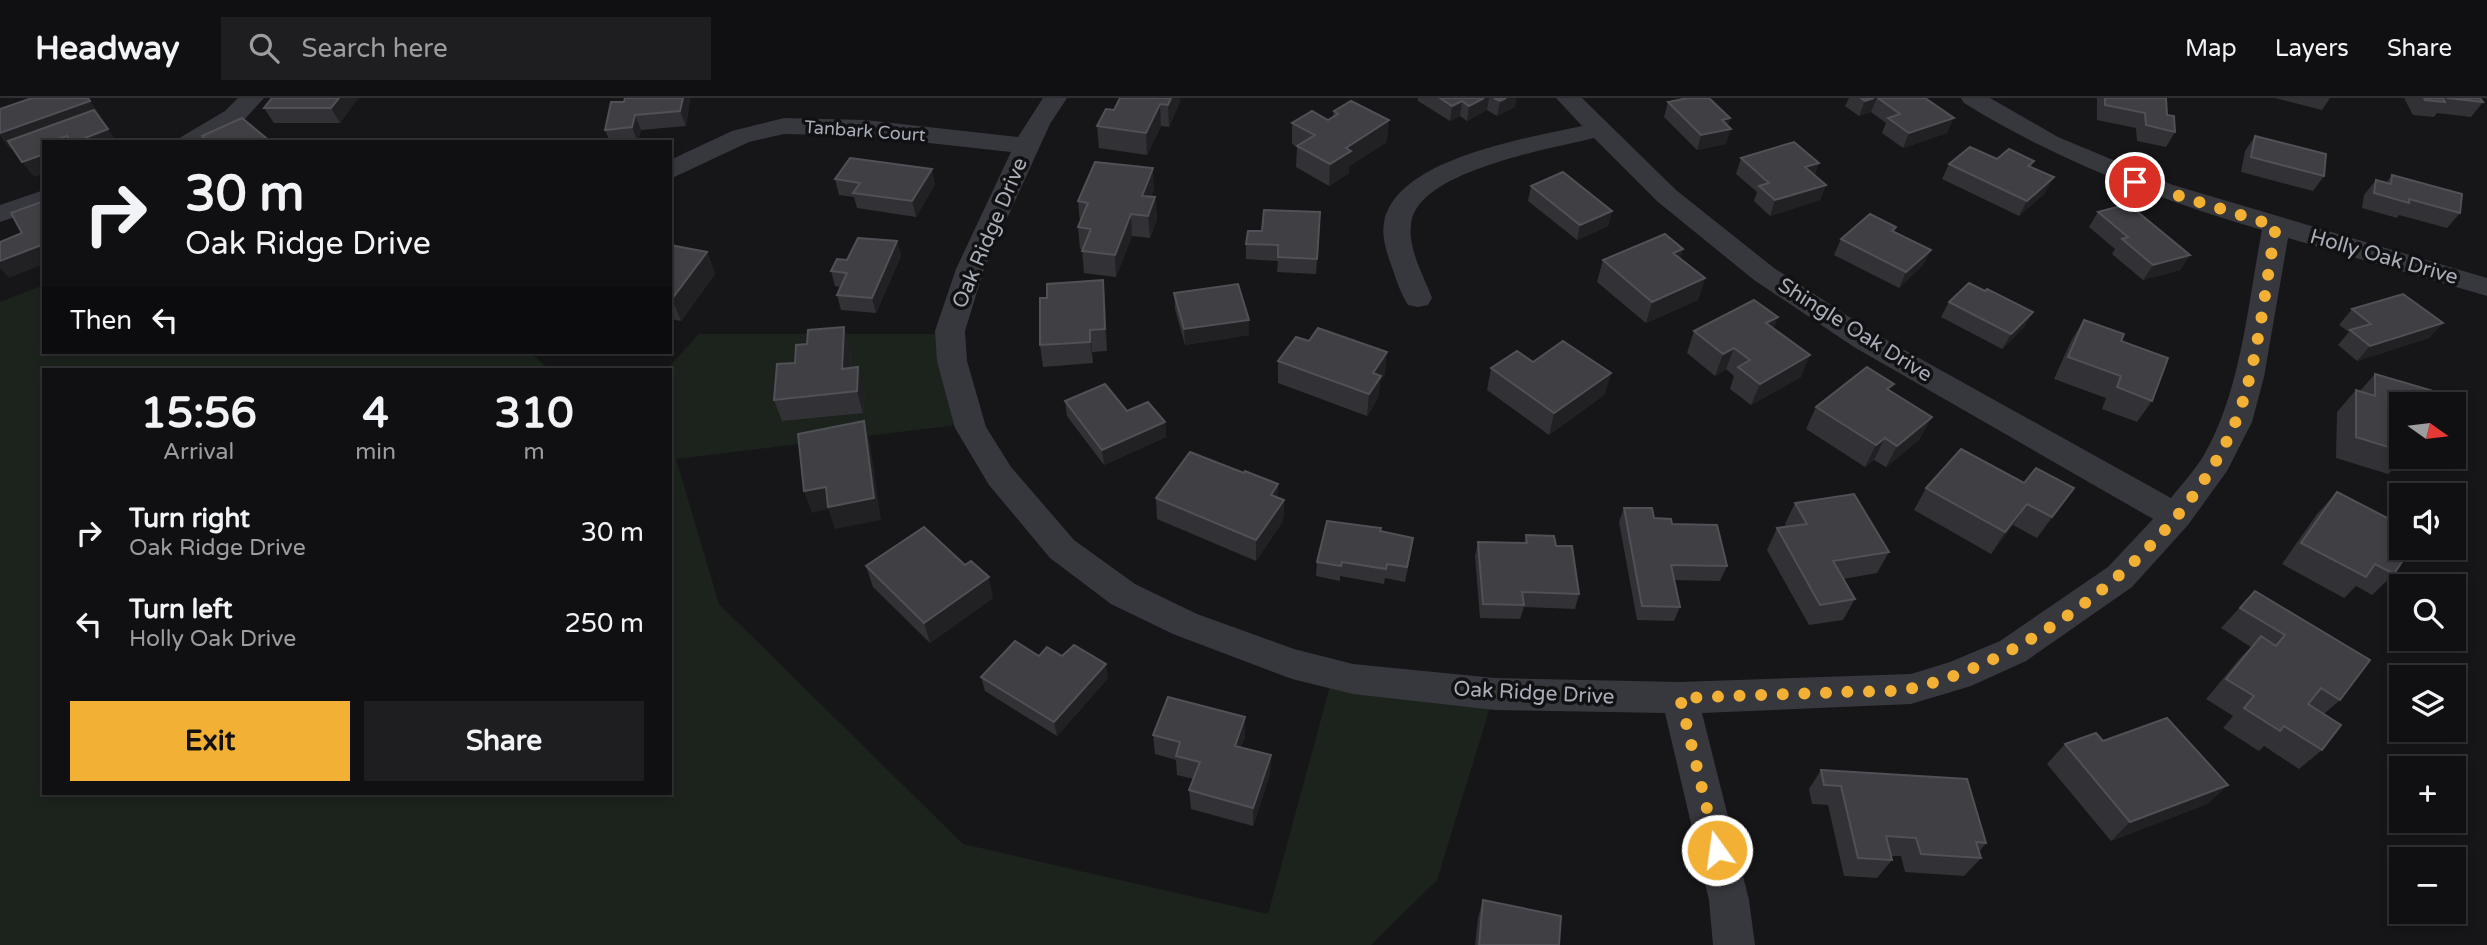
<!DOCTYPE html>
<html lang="en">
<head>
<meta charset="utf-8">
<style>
	:root { --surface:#101012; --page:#1e1e20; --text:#f1f3f6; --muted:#9c9d9f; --line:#303032; --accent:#f2b134 }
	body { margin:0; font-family:"Varela Round",sans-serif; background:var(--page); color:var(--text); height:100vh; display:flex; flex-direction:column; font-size:26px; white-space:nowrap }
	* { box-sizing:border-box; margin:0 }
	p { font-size:23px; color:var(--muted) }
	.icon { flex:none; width:38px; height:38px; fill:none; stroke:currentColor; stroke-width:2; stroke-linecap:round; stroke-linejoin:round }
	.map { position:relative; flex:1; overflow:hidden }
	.sheet { position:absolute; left:42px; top:270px; width:630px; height:427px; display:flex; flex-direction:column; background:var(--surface); border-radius:0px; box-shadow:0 4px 10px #0003,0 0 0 2px var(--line) }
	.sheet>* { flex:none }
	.hud { position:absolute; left:42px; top:42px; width:630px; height:214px; border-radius:0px; box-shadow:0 4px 10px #0003,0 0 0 2px var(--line); background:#101012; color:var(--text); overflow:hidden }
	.needle { width:46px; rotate:104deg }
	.buttons { position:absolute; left:2389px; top:294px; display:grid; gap:14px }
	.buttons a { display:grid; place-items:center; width:77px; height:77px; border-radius:0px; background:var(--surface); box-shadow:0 4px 10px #0003,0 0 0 2px var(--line); font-size:35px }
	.pin { position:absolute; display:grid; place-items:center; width:60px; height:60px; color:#fff; margin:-30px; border:4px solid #fff; border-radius:50%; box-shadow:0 2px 7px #0007 }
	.me { position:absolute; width:77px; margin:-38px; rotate:346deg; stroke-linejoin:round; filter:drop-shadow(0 0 5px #0008) }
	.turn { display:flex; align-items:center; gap:24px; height:147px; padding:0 28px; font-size:32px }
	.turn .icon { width:91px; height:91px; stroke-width:2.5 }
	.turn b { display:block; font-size:49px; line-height:60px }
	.then { display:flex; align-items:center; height:66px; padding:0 28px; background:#0003; gap:14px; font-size:26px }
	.eta { display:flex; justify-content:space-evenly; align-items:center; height:119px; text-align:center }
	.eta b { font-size:42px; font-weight:700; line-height:49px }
	.action { display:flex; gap:14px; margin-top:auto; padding:14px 28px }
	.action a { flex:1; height:80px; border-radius:0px; background:var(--accent); color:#111; font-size:28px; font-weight:700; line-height:80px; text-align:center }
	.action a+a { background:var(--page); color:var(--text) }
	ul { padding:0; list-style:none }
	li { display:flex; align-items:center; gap:21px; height:91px; padding:0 28px }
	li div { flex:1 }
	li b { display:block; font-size:26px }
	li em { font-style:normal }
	header { display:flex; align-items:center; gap:42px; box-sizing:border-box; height:98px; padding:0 35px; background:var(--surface); border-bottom:2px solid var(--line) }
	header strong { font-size:33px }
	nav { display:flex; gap:38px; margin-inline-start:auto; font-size:24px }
	.search { width:490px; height:63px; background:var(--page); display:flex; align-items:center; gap:18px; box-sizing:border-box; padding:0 24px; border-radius:0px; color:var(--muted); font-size:26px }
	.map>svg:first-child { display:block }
</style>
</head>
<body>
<header>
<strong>Headway</strong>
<div class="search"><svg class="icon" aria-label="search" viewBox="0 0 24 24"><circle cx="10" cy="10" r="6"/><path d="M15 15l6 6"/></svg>Search here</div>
<nav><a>Map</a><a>Layers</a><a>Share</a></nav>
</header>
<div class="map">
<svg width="2487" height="847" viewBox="0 0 2487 847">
	<rect width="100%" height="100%" fill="#161618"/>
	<polygon fill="#1c231d" points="44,187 44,254 529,254 549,271 44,271 44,695 670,695 670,271 667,271 699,236 960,236 974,325 676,361 719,506 963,746 1268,816 1332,581 1492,603 1437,782 1371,847 0,847 0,204"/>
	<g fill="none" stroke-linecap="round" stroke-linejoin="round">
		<g fill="#37383d" fill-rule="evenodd">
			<polygon points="238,0 264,0 243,23 208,44 177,44 181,39 225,13"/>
			<path d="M1043 0H1067L1050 26 984 171 965 233 967 263 986 329 1011 369 1074 442 1135 486 1197 516 1294 551 1353 566 1495 580 1680 584 1911 576 1950 564 2000 543 2108 469 2153 421 1854 249 1754 182 1658 104 1594 40C1551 51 1415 73 1411 127 1408 152 1424 178 1432 200L1428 207 1418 209 1408 207C1401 196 1397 184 1393 172 1388 158 1381 141 1384 125 1395 60 1529 40 1582 28L1556 0H1582L1676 92 1774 170 1874 235 2171 400C2182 386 2195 372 2204 357 2241 293 2248 205 2262 132 2157 101 2058 63 1964 5L1961 0H1990L2058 39 2173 87 2487 180V198L2288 140 2264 279 2252 324 2227 373 2188 427 2132 489 2026 563 1971 588 1911 606 1702 615 1749 802 1755 847H1713L1709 802 1665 615 1495 612 1353 596 1292 581 1173 536 1111 506 1050 460 989 387 955 330 937 263 935 233 956 171 1011 54 865 38 784 36 749 44 670 81V62L732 33 784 20 865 22 1018 39Z"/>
			<polygon points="44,92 44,109 0,124 0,107"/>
		</g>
	</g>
	<g fill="#323236">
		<polygon points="272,0 358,0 340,25 274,25 264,10"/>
		<polygon points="1418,0 1516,0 1515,9 1497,18 1487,12 1467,23 1460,18 1450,23 1418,3"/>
		<polygon points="1849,0 1925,0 1947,35 1903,50 1882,35 1886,25 1871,14 1859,18 1845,8"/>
		<polygon points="2097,0 2166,0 2167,17 2175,34 2166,49 2137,43 2136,30 2097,22"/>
		<polygon points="2275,0 2330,0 2322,12"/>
		<polygon points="2404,0 2480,0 2483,4 2471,19 2437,15 2434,19 2413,17"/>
		<polygon points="690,1 686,28 641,32 638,44 610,44 605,32 611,4"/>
		<polygon points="1180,4 1169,29 1161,28 1147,57 1099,50 1097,28 1114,12"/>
		<polygon points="1668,4 1730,20 1728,27 1726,46 1697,52 1664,19"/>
		<polygon points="1334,13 1387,44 1349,68 1349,75 1329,88 1296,69 1297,49 1292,46 1292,25 1328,22 1333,18"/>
		<polygon points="2255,38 2324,78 2313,93 2241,74 2245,53"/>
		<polygon points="1741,60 1815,77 1826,87 1820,102 1770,118 1754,103 1757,94 1736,76"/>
		<polygon points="1997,61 2034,63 2031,69 2045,95 2019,118 1942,81 1949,66"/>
		<polygon points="2392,77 2460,115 2447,130 2399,117 2397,120 2362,110 2364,97 2376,82 2386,85"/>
		<polygon points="835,81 935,86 916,119 857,110 854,99 839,97"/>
		<polygon points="1531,88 1612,113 1608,128 1577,142 1528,103"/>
		<polygon points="1154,92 1151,99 1155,99 1157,121 1150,140 1132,138 1116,179 1084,175 1082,151 1080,151 1078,129 1080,124 1078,103"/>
		<polygon points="1320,114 1316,176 1277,174 1278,163 1246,161 1246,146 1262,133"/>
		<polygon points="2098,114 2190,157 2180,172 2143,182 2112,156 2115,151 2089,129"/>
		<polygon points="1896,129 1894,134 1923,167 1899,190 1834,157 1841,141"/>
		<polygon points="897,143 901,158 876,215 841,212 837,197 840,189 835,188 831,173 847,162"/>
		<polygon points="670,147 707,154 715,176 681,223 670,221"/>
		<polygon points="1683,151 1680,160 1705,180 1698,202 1646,225 1597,184 1603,162"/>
		<polygon points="1103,182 1105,204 1107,253 1092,254 1093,265 1043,269 1040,247 1047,200"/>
		<polygon points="1985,193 2033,214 2024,229 2002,251 1941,219 1949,204"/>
		<polygon points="1174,195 1249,222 1249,237 1185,247 1175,211"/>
		<polygon points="2352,211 2443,225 2429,240 2357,263 2338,247 2349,234 2339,227"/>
		<polygon points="1778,219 1773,231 1801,279 1751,307 1730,291 1734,278 1726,271 1715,278 1687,255 1694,233"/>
		<polygon points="2084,222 2121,243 2152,303 2137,324 2102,311 2106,300 2054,281 2071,243"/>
		<polygon points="1309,243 1385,276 1380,283 1378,300 1367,318 1278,285 1278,263"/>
		<polygon points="851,251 850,270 865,291 863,315 782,323 774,302"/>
		<polygon points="1533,264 1611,275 1604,297 1549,337 1487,292 1491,270"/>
		<polygon points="2375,276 2401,306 2401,359 2426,359 2421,364 2419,363 2410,373 2396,369 2388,376 2336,360 2337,314 2356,292 2360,293"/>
		<polygon points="1890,293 1920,341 1886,369 1874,362 1865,369 1806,331 1816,309"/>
		<polygon points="1065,303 1127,313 1165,324 1166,339 1104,367 1067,318"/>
		<polygon points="1244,375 1278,400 1284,402 1283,423 1256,463 1157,421 1156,400"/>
		<polygon points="2024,385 2074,390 2037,440 2013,427 1991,456 1914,412 1926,390"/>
		<polygon points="2337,394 2394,476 2372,497 2356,488 2344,500 2282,466 2317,416"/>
		<polygon points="1795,405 1889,454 1877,475 1843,481 1855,501 1843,522 1809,527 1767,452 1777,430 1786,429 1785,426"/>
		<polygon points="1624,410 1672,426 1727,468 1720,483 1674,482 1680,509 1674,523 1637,522 1619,424"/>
		<polygon points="1380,434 1411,454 1405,484 1385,480 1384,486 1340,478 1340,483 1316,478 1317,464"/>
		<polygon points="1526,437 1556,448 1579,496 1575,511 1524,509 1520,521 1480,520 1475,458 1478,444 1524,445"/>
		<polygon points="965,467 993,500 930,545 873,489 866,468"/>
		<polygon points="2255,493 2340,602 2324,616 2322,652 2299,671 2264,648 2259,653 2223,630 2233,618 2206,601 2241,559 2251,549 2221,530"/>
		<polygon points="1039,558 1062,558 1108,580 1057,638 985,593 981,579"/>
		<polygon points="1153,637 1245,639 1241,649 1271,657 1270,676 1253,728 1191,711 1189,692 1194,681 1177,677 1176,662 1155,656"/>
		<polygon points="2065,646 2228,687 2207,706 2111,743 2047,666"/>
		<polygon points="1821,672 1986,745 1979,754 1981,760 1964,778 1905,774 1901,758 1890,758 1892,762 1877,780 1844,778 1828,707 1812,706 1809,691"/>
		<polygon points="1483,802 1559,847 1475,847 1478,820"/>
	</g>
	<g fill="#212124">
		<polygon points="88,0 101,18 10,51 0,38 0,35"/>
		<polygon points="339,0 358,0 340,25 331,10"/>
		<polygon points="683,0 690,0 690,1 686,28 680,13"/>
		<polygon points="1171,0 1180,0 1180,4 1169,29 1168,7"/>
		<polygon points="1484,0 1489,0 1487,12 1467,23 1469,8"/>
		<polygon points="1506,0 1516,0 1515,9 1497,18 1500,3"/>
		<polygon points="1874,0 1877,0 1871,14 1859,18 1865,3"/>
		<polygon points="1462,3 1460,18 1450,23 1452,8"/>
		<polygon points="1160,6 1161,28 1147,57 1146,35"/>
		<polygon points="635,17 641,32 638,44 632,29"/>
		<polygon points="1730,20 1726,32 1731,31 1726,46 1697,52 1701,37 1722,22"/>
		<polygon points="1954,20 1947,35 1903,50 1909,35"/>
		<polygon points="1389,22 1387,44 1349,68 1349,75 1329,88 1330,66 1346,50"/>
		<polygon points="108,31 117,44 75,44"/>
		<polygon points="67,38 71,44 54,44 53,43"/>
		<polygon points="44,56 44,75 34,79 22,64"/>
		<polygon points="1819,65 1814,80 1805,69"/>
		<polygon points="1153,70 1154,92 1143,119 1142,98"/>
		<polygon points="932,71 935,86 916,119 912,103"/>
		<polygon points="2054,79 2045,95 2019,118 2027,103"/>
		<polygon points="1826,87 1820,102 1770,118 1775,102"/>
		<polygon points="1155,99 1157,121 1150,140 1148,118"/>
		<polygon points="1612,113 1608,128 1577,142 1580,127"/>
		<polygon points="1131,116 1132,138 1116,179 1115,157"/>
		<polygon points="897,143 901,158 876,215 872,200"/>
		<polygon points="44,146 44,166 9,180 0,170 0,163"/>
		<polygon points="1683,151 1676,173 1673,155"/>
		<polygon points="1931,152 1923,167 1899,190 1906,174"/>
		<polygon points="707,154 715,176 681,223 672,201"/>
		<polygon points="2190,157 2180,172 2143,182 2153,167"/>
		<polygon points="1705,180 1698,202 1646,225 1652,204"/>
		<polygon points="1103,182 1105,204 1107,253 1105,231"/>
		<polygon points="2033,214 2024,229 2002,251 2011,236"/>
		<polygon points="1778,219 1769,241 1766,225"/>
		<polygon points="1249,222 1249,237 1185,247 1184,231"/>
		<polygon points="2443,225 2429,240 2357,263 2370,248"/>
		<polygon points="844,229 851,251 848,293 842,271"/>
		<polygon points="1090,232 1093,265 1090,244"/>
		<polygon points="1734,250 1726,271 1715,278 1723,256"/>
		<polygon points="1387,254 1385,276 1380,283 1378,300 1367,318 1369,296 1373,275"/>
		<polygon points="1810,257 1801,279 1751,307 1760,286"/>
		<polygon points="858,269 865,291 863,315 857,293"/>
		<polygon points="1611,275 1604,297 1549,337 1554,315"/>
		<polygon points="1932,319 1920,341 1886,369 1897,348"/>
		<polygon points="864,323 870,345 881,422 835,431 828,411 812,415 804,393"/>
		<polygon points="1165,324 1166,339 1104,367 1102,352"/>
		<polygon points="1885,340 1874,362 1865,369 1876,347"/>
		<polygon points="1278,386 1278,408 1271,397"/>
		<polygon points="2074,390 2059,412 2037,440 2052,419"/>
		<polygon points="1284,402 1283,423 1256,463 1256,442"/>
		<polygon points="2027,406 2013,427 1991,456 2005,434"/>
		<polygon points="989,479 993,500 930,545 924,525"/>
		<polygon points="1106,566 1108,580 1057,638 1054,624"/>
		<polygon points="1245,619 1245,639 1235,667 1235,648"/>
		<polygon points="1271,657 1270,676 1253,728 1253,710"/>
		<polygon points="2228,687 2207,706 2111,743 2130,724"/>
	</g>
	<g fill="#3f3f44" stroke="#4f5156" stroke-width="2">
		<polygon points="32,0 88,0 90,3 0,35 0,11"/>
		<polygon points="272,0 339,0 331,10 264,10"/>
		<polygon points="625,0 683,0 680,13 635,17 632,29 605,32 611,4 624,4"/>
		<polygon points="1120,0 1171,0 1168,7 1160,6 1146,35 1097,28 1106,11 1114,12"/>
		<polygon points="1440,0 1484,0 1469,8 1462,3 1452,8"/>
		<polygon points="1494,0 1506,0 1500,3"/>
		<polygon points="1688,0 1709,0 1730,20 1722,22 1731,31 1701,37 1668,4"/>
		<polygon points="1861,0 1874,0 1865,3"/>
		<polygon points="1878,0 1925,0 1954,20 1909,35 1888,20 1900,16"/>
		<polygon points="2105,0 2166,0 2167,17 2174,18 2175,34 2146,27 2145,15 2105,7"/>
		<polygon points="2424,0 2443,0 2445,4 2425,2"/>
		<polygon points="2447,0 2480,0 2483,4"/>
		<polygon points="1351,3 1389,22 1346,50 1351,53 1330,66 1297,48 1315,37 1292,25 1312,13 1328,22 1338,16 1334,13"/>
		<polygon points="94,12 108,31 75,44 71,44 67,38 53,43 54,44 44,44 44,56 22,64 8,43"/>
		<polygon points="242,20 271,44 209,44 202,38"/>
		<polygon points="2255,38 2326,56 2324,78 2251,59"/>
		<polygon points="1794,44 1819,65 1805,69 1826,87 1775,102 1759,88 1769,85 1741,60"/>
		<polygon points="1970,49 1997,61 2009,51 2034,63 2028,68 2054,79 2027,103 1949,66"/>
		<polygon points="850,60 932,71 912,103 853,95 860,85 835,81"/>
		<polygon points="1095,64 1153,70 1142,98 1155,99 1148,118 1131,116 1115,157 1082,153 1091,131 1078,129 1088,105 1078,103"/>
		<polygon points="1563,74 1612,113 1580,127 1531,88"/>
		<polygon points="2392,77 2462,96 2460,115 2409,101 2409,105 2374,95 2376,82 2391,86"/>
		<polygon points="44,103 44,146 0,163 0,144 22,135 11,115"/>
		<polygon points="2128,106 2190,157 2153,167 2122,141 2128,139 2098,114"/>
		<polygon points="1264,112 1320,114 1317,161 1278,159 1278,147 1246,146 1248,133 1262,133"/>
		<polygon points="1870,116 1896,129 1892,133 1931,152 1906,174 1841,141"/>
		<polygon points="1665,136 1683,151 1673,155 1705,180 1652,204 1603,162"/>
		<polygon points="858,140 897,143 872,200 837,197 847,175 831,173 837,161 847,162"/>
		<polygon points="670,147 707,154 672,201 670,201"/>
		<polygon points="1103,182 1105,231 1090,232 1090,244 1040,247 1040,200 1047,200 1047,186"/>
		<polygon points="1969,185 1985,193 1987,191 2033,214 2011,236 1949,204"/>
		<polygon points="1238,186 1249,222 1184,231 1174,195"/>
		<polygon points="2403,196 2443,225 2370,248 2350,232 2371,226 2352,211"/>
		<polygon points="1754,202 1778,219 1766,225 1810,257 1760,286 1738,269 1750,262 1734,250 1723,256 1694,233"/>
		<polygon points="2084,222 2124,236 2121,243 2168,260 2152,303 2117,289 2121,278 2068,259"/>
		<polygon points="844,229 842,271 858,269 857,293 774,302 777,266 795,265 796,247 807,246 808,232"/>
		<polygon points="1318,230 1387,254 1373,275 1381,278 1369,296 1278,263 1296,239 1309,243"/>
		<polygon points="1563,243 1611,275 1554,315 1491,270 1517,253 1533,264"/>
		<polygon points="1867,269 1894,286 1887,291 1932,319 1897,348 1885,340 1876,347 1816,309"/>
		<polygon points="2375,276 2440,295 2441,306 2401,306 2401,353 2356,339 2356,292 2375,298"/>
		<polygon points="1105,286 1127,313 1148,304 1165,324 1102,352 1065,303"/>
		<polygon points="864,323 874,400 828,409 826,389 804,393 798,336"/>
		<polygon points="1961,351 2024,385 2036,370 2074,390 2052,419 2027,406 2005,434 1926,390"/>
		<polygon points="1190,354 1244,375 1245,373 1278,386 1271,397 1284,402 1256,442 1156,400"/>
		<polygon points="2337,394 2401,427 2401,450 2411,450 2394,476 2375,466 2366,479 2301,445"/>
		<polygon points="1854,396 1889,454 1833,463 1855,501 1820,507 1777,430 1807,426 1795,405"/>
		<polygon points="1624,410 1652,410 1654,420 1671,421 1672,426 1717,427 1727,468 1671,467 1680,509 1642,508"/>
		<polygon points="1327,423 1381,430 1380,433 1413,440 1407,469 1387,466 1386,471 1342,464 1341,468 1317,464"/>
		<polygon points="924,429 965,467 971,463 989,479 924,525 866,468"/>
		<polygon points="1526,437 1554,438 1556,448 1572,448 1579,496 1522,494 1524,507 1483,506 1478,444 1527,445"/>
		<polygon points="2255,493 2370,562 2340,602 2321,590 2308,606 2341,627 2322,652 2284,628 2280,633 2244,610 2254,598 2226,581 2261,538 2276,548 2285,537 2240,510"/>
		<polygon points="1015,543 1039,558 1047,549 1062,558 1074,547 1106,566 1054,624 981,579"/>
		<polygon points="1168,599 1245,619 1235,648 1271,657 1253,710 1189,692 1200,664 1176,658 1180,644 1153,637"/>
		<polygon points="2167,620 2228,687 2130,724 2065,646 2096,635 2103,643"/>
		<polygon points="1821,672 1967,681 1986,745 1976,744 1981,760 1921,756 1916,740 1886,738 1892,762 1858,760 1841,688 1824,687"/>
		<polygon points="1483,802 1561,818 1559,847 1479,847"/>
	</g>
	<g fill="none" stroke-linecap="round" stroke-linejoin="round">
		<path stroke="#f2b134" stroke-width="12" stroke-dasharray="0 21.6" d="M1717 752 1680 600C1735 598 1790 596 1844 594 1866 593 1892 595 1913 590 2038 561 2186 444 2235 325 2258 270 2265 188 2276 128L2135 84"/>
	</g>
	<g text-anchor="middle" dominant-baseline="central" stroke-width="7" stroke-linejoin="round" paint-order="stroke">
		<g font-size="18" fill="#a8adb8" stroke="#111113">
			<text transform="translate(865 33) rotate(4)">Tanbark Court</text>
		</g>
		<g font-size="21" fill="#a8adb8" stroke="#111113">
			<text transform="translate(990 135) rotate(-67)">Oak Ridge Drive</text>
			<text transform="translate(2384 159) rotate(16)">Holly Oak Drive</text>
			<text transform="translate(1855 232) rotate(32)">Shingle Oak Drive</text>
			<text transform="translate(1534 595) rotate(3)">Oak Ridge Drive</text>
		</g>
	</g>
</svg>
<div class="buttons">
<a><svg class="needle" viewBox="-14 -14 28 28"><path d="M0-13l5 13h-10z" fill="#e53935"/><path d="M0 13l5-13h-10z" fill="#9c9d9f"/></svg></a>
<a><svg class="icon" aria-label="sound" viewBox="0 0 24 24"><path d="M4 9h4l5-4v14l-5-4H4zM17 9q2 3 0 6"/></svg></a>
<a><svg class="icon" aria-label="search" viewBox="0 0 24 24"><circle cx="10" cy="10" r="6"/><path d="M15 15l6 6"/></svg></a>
<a><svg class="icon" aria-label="layers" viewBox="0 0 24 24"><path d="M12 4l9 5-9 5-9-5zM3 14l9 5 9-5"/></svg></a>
<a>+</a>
<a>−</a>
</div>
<div class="pin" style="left:2135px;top:84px;background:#d93025"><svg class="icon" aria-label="arrive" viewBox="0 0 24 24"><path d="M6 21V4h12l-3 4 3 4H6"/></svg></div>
<svg class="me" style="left:1717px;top:752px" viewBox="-20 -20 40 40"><circle r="17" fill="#f2b134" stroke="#fff" stroke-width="3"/><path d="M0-11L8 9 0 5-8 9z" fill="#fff"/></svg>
<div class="hud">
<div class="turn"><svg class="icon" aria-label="right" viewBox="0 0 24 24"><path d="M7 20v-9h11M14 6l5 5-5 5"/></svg><div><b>30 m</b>Oak Ridge Drive</div></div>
<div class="then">Then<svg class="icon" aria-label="left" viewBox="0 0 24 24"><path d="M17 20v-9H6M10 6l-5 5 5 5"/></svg></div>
</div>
<section class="sheet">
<div class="eta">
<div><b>15:56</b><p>Arrival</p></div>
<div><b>4</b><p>min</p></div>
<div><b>310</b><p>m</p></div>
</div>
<ul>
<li><svg class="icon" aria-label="right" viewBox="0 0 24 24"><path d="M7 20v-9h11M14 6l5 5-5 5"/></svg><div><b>Turn right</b><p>Oak Ridge Drive</p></div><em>30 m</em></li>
<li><svg class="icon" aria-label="left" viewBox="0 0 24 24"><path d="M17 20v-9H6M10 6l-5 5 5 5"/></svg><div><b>Turn left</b><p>Holly Oak Drive</p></div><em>250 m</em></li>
</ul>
<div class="action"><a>Exit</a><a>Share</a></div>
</section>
</div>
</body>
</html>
